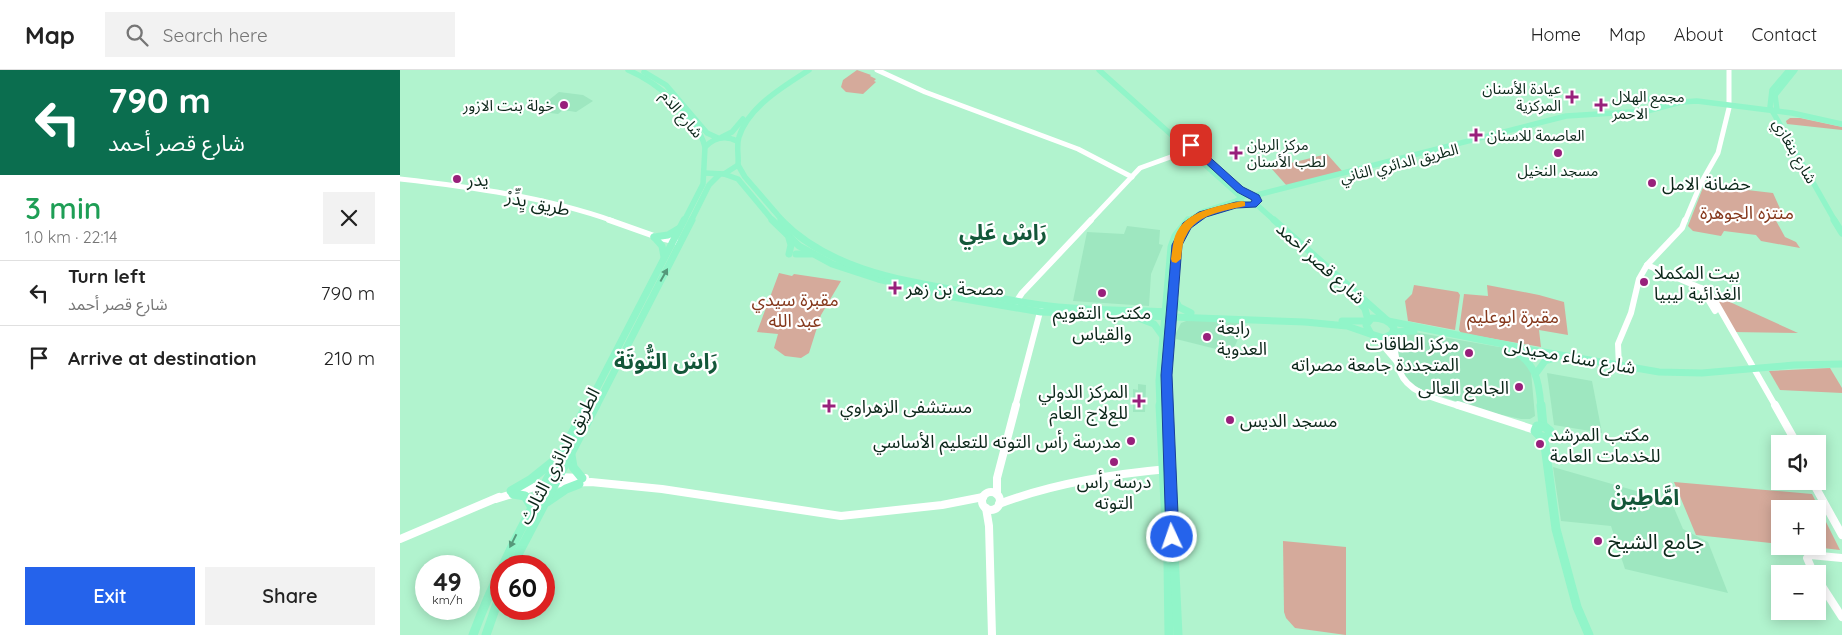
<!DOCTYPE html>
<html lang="en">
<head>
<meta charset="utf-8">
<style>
	:root { --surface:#fff; --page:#f2f2f2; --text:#222; --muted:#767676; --line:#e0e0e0; --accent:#2563eb }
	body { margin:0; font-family:Quicksand,"Noto Sans Arabic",sans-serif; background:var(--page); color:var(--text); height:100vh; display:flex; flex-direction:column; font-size:19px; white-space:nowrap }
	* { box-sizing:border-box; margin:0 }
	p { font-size:16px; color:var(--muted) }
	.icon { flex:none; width:28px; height:28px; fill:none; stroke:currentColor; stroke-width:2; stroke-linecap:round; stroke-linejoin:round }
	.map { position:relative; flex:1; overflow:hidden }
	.drawer { display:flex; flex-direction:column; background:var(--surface); width:400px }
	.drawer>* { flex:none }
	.guide { background:#0b6e4f; color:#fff; overflow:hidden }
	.fabs { position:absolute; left:1371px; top:365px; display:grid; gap:10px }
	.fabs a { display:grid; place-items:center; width:55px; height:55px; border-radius:0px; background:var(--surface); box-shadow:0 2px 12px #0003; font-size:25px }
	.speed { position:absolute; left:15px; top:485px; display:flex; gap:10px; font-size:25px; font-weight:700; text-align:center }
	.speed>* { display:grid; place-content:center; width:65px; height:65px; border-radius:50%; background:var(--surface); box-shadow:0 2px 12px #0003; line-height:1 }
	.speed small { font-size:12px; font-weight:400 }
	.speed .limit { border:8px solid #d22; background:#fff; color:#111 }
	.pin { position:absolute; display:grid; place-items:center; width:42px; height:42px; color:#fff; margin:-21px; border-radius:10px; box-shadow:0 2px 8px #0006 }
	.me { position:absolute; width:55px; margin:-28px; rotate:357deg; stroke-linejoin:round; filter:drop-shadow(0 0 4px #0008) }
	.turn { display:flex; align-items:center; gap:18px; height:105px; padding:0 25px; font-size:22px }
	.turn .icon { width:65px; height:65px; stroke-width:2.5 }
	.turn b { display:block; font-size:35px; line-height:42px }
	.round { display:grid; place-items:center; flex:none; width:52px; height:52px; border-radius:0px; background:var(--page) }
	.summary { display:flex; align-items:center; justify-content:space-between; height:85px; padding:0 25px }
	h1 { font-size:30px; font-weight:600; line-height:38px; color:#1e9e55 }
	.button { display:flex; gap:10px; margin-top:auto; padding:10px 25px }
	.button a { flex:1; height:58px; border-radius:0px; background:var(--accent); color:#fff; font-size:20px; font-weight:600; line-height:58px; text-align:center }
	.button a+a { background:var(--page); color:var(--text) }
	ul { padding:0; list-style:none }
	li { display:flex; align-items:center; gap:15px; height:65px; padding:0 25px; border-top:1px solid var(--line) }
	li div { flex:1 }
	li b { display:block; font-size:19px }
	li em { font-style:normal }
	header { display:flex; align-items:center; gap:30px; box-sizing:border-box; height:70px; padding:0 25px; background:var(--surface); border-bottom:1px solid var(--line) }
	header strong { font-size:24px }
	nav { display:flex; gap:28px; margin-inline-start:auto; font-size:18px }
	.search { width:350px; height:45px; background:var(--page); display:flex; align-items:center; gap:12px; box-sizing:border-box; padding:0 18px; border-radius:0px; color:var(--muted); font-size:19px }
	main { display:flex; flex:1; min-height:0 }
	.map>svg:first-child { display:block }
</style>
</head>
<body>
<header>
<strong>Map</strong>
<div class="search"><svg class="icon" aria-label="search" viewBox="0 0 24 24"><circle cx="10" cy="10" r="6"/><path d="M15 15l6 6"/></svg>Search here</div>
<nav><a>Home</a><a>Map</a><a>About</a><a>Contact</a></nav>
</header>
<main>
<section class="drawer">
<div class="guide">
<div class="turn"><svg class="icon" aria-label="left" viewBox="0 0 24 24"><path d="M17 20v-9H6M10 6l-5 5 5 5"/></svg><div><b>790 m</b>شارع قصر أحمد</div></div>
</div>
<div class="summary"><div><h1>3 min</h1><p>1.0 km · 22:14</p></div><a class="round"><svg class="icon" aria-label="close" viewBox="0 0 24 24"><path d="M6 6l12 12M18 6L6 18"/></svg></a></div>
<ul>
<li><svg class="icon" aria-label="left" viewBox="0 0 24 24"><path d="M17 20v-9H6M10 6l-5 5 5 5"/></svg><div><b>Turn left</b><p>شارع قصر أحمد</p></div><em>790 m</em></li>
<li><svg class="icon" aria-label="arrive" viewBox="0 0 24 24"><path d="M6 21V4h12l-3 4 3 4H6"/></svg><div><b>Arrive at destination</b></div><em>210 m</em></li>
</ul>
<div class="button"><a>Exit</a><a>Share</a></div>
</section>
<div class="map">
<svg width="1442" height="565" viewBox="0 0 1442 565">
	<rect width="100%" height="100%" fill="#b1f3ce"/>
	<g fill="#9ee7c0">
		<polygon points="159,22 183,25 193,31 176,42 163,40 158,44 135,41"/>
		<polygon points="727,156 760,160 759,174 763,175 751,204 749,236 673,231 687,162 724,164"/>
		<polygon points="789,250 846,250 832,283 776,269 776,263 781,253"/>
		<polygon points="1008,261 1105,278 1121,287 1131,302 1135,346 1130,349 1121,349 1093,343 1024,321 1011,314 1005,309 999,290 996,268 999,264"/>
		<polygon points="1147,303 1192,311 1202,363 1154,355"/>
		<polygon points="738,314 746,315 745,342 733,342 733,319 738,320"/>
		<polygon points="1153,397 1271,431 1283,459 1308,472 1328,523 1225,499 1211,456 1161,451"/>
	</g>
	<g fill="#d5aa9b">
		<polygon points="457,0 471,5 470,6 476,9 474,11 476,12 463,24 446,22 441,17 443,10"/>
		<polygon points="1390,48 1400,48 1442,57 1442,60 1387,54 1386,51"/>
		<polygon points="927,84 943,102 887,116 871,98"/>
		<polygon points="1304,115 1373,123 1383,145 1374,147 1385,167 1396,172 1400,178 1361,171 1356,165 1324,161 1321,166 1293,161 1288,156"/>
		<polygon points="379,203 392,206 394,204 441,211 421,245 409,283 401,288 385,286 374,278 378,264 357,262"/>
		<polygon points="1014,215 1058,222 1060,225 1055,260 1008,251 1005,231 1012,224"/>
		<polygon points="1087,215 1139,225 1164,232 1168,265 1139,260 1141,277 1061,263 1059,260 1064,224 1088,226"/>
		<polygon points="1310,223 1398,263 1332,262"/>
		<polygon points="1430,298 1442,318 1442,323 1380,320 1369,301"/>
		<polygon points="1274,412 1412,424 1440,480 1405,476 1418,476 1418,439 1380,439 1380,474 1296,465"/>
		<polygon points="883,471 946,477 946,565 895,558 886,548 884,542"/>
	</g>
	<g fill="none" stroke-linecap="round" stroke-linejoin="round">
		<g stroke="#fff" stroke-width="5">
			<polyline points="477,0 525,22 678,79 732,107"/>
			<polyline points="1329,0 1329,35"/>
			<path d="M0 109C71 117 145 127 213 151"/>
			<polyline points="690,151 740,98 790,80"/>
			<polyline points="1285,151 1301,113 1318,83 1329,38"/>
		</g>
		<g stroke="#fff" stroke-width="6">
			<polyline points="209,150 257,167 277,172"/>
			<polyline points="1247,195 1310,222 1376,337"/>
			<polyline points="1301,218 1315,241"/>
			<polyline points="616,232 622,223 691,150"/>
			<path d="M992 264C995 276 995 290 1000 302 1009 325 1042 330 1062 337"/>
			<polyline points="975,266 997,292"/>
			<polyline points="1219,298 1218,274 1231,243 1239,209 1247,195 1282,158 1285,150"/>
			<polyline points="615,337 641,238"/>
		</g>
		<g stroke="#fff" stroke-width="8">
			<polyline points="1058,335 1135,360"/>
			<polyline points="1375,335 1397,374"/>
			<polyline points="155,407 185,408"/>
			<polyline points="1412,411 1442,465"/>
			<circle cx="591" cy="431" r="9"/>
			<polyline points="597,424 597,408 616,335"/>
			<polyline points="96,429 144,414 191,412 262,419 441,446 542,435 583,427"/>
			<path d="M599 434C651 414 712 404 768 399"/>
			<polyline points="586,438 589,456 592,565"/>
			<polyline points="0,469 99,427"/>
			<polyline points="1414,504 1407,488 1410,485 1442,488"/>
			<polyline points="1418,510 1442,547"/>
		</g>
		<g stroke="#91f5c9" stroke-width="5.5">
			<path d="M228 0C257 12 297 46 305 77"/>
			<polyline points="699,0 841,127"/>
			<polyline points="1389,0 1372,20 1370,37 1435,151"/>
			<polyline points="244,2 266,15 307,63 318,68"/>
			<polyline points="1249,29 1264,35"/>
			<polyline points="1377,40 1375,25 1395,0"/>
			<polyline points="322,67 332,62 343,49"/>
			<polyline points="338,95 345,107 383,151"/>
			<path d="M305 103 324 104 338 95C339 86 336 76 339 67 348 37 384 16 409 0"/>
			<polyline points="324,104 338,109 373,151"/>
			<polyline points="853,126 1166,46 1247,41 1281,32 1297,31 1392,43 1442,54"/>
			<polyline points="856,134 875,151"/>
			<path d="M284 151 303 114 305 77C314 68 325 65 337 71"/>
			<polyline points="291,151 309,115 320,104"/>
			<polyline points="787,151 805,141 836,131 846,125 854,126 857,131 855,135 843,134 840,129"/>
		</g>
		<g stroke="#91f5c9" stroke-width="7">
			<polyline points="372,150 399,176 432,194 478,209 553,227 641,242 905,252 947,256 973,265"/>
			<path d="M381 150C427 197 493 209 555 220 583 225 612 231 641 235 684 241 730 240 774 242"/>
			<polyline points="874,150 987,250"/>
			<polyline points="1434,150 1442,163"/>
			<polyline points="254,167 268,165 278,159"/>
			<polyline points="254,167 262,176 264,187"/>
			<polyline points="389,168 391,175 389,184"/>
			<polyline points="396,184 411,184"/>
			<polyline points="773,226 779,237 791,243"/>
			<polyline points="958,231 965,239 968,250"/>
			<path d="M972 248C981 248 989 250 994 258L992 264 984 268 971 264 966 255Z"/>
			<polyline points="741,249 754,254 762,265"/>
			<polyline points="942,251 968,251"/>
			<polyline points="988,251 1132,280 1259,302 1302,303 1394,295 1442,294"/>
			<polyline points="993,262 1014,261"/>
			<path d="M1109 278C1135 292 1139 308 1141 337"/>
			<polyline points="1137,302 1145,291 1158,287"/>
			<polyline points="187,337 284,150"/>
			<polyline points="196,337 292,150"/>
			<polyline points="760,337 759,311 771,177 775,166 788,150"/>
			<polyline points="767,337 766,305 777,175 784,159"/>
		</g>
		<g stroke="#91f5c9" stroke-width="9">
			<polyline points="760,335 768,493 769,565"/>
			<polyline points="767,335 778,565"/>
			<polyline points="1141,335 1143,356"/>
			<polygon points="1137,356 1145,357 1150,361 1150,366 1146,368 1140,366 1135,361"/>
			<polyline points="1144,368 1156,459 1177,537 1189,565"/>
			<polyline points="171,385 173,397 182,408"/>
			<polyline points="111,421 130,410 155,390"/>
			<polyline points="113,424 125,426 131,436"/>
			<polyline points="147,432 166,419 179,414"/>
			<polyline points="112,496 196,335"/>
			<path d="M73 565C103 484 148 411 187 335"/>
			<polyline points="86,565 101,522"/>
		</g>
	</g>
	<defs><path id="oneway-solid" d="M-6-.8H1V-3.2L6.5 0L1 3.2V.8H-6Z" transform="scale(1.25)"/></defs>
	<g fill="#55987a">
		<use href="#oneway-solid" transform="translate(264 205) rotate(-61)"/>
		<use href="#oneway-solid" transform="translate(113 471) rotate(117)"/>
	</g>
	<polygon fill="#2563eb" stroke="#184099" points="788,73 794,73 843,117 859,125 862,131 856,137 836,138 806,147 791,158 782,175 772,305 779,467 777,471 772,473 768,471 766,467 761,305 772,175 783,153 799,142 836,132 851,132 852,130 837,122 788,77"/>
	<path fill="#f59e0b" d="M842 131 845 132V136C824 141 796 144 786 166 782 172 782 182 781 189L776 193 772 192 771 189C772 182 773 173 775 166 785 140 819 136 842 131Z"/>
	<g fill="#98207b" stroke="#fff" stroke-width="2">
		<path d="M1169.5 19.5h5v5h5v5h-5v5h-5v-5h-5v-5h5z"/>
		<circle cx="164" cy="35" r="5"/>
		<path d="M1198.5 27.5h5v5h5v5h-5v5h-5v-5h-5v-5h5z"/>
		<path d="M1073.5 57.5h5v5h5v5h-5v5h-5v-5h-5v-5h5z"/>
		<path d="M833.5 75.5h5v5h5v5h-5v5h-5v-5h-5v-5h5z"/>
		<circle cx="1158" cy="83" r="5"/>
		<circle cx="57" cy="109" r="5"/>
		<circle cx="1252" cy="113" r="5"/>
		<circle cx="1244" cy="212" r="5"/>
		<path d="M492.5 210.5h5v5h5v5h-5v5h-5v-5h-5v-5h5z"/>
		<circle cx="702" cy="223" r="5"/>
		<circle cx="807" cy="267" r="5"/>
		<circle cx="1069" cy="283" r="5"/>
		<circle cx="1119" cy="317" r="5"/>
		<path d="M736.5 323.5h5v5h5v5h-5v5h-5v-5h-5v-5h5z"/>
		<path d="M426.5 328.5h5v5h5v5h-5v5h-5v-5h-5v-5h5z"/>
		<circle cx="830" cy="350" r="5"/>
		<circle cx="731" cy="371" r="5"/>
		<circle cx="1140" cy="374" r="5"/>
		<circle cx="714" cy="392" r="5"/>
		<circle cx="1198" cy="471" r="5"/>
	</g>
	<g text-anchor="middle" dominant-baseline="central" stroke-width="4.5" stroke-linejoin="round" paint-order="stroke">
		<g font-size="15" fill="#0c271a" stroke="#fff" text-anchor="start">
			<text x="1161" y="18" text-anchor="end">عيادة الأسنان<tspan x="1161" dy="17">المركزية</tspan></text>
			<text x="1212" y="26">مجمع الهلال<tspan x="1212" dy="17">الاحمر</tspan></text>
			<text x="154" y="35" text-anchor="end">خولة بنت الازور</text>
			<text x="1087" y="65">العاصمة للاسنان</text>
			<text x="847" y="74">مركز الريان<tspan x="847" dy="17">لطب الأسنان</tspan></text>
			<text x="1158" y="100" text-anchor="middle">مسجد النخيل</text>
		</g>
		<g font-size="15" fill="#0c271a" stroke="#fff">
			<text transform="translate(282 44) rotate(50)">شارع الدَم</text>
			<text transform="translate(1395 81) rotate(60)">شارع بنغازي</text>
			<text transform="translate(999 93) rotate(-14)">الطريق الدائري الثاني</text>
		</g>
		<g font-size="18" fill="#0c271a" stroke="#fff" text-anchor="start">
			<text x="67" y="109">يدر</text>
			<text x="1262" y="113">حضانة الامل</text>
			<text x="1254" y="202">بيت المكملا<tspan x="1254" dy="21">الغذائية ليبيا</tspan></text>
			<text x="506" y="218">مصحة بن زهر</text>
			<text x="702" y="242" text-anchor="middle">مكتب التقويم<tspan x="702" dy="21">والقياس</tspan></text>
			<text x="817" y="257">رابعة<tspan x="817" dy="21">العدوية</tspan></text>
			<text x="1059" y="273" text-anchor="end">مركز الطاقات<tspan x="1059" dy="21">المتجددة جامعة مصراته</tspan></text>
			<text x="1109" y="317" text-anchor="end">الجامع العالى</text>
			<text x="728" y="321" text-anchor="end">المركز الدولي<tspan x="728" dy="21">للعﻻج العام</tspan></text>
			<text x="440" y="336">مستشفى الزهراوي</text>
			<text x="840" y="350">مسجد الديس</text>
			<text x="1150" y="364">مكتب المرشد<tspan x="1150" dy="21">للخدمات العامة</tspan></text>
			<text x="721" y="371" text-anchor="end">مدرسة رأس التوته للتعليم الأساسي</text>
			<text x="714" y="411" text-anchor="middle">درسة رأس<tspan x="714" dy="21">التوته</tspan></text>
		</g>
		<g font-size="18" fill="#0c271a" stroke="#fff">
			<text transform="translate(138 133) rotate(12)">طريق يِدِّرْ</text>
			<text transform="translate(921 193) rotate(42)">شارع قصر أحمد</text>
			<text transform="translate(1170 286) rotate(10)">شارع سناء محيدلى</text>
			<text transform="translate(159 386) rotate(-62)">الطريق الدائري الثالث</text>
		</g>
		<g font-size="18" fill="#85381c" stroke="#fff">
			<text x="1347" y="142">منتزه الجوهرة</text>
			<text x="395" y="229">مقبرة سيدي<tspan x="395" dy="21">عبد الله</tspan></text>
			<text x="1113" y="246">مقبرة ابوعليم</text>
		</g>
		<g font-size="21" fill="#0c271a" stroke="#fff" text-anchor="start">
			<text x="1208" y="471">جامع الشيخ</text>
		</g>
		<g font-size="22" font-weight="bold" fill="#135739" stroke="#fff">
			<text x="603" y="162">رَاسْ عَلِي</text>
			<text x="266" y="291">رَاسْ التُّوتَة</text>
			<text x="1245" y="427">امَّاطِينْ</text>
		</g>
	</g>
</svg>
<div class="fabs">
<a><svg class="icon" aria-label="sound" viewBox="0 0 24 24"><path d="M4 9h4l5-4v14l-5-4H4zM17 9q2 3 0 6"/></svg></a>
<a>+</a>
<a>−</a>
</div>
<div class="speed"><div>49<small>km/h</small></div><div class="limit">60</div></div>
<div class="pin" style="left:791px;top:75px;background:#d93025"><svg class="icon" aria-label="arrive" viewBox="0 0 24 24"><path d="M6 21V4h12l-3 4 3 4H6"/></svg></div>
<svg class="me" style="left:772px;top:467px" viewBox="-20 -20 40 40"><circle r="17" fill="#2563eb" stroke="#fff" stroke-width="3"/><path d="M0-11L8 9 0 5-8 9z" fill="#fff"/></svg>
</div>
</main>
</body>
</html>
